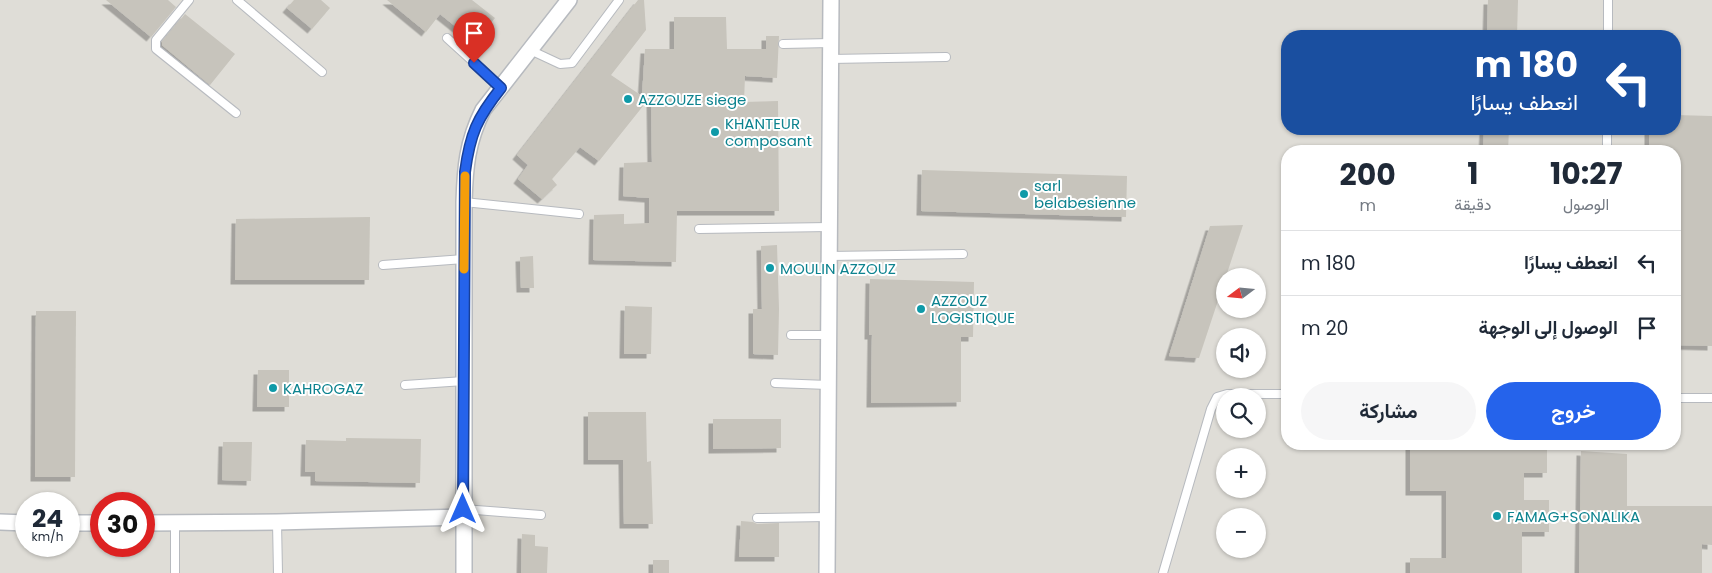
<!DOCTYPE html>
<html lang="ar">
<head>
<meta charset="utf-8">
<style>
	:root { --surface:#fff; --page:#f6f6f7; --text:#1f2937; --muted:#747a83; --line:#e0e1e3; --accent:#2563eb }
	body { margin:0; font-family:Poppins,Vazirmatn,sans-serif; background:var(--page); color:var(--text); direction:rtl; height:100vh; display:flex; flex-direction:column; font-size:19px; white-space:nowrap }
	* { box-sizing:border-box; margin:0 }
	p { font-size:16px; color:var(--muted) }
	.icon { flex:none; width:28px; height:28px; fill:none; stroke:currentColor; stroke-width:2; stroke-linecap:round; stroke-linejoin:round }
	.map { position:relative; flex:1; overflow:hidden; direction:ltr }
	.drawer { position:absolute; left:1281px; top:145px; width:400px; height:305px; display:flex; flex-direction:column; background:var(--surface); border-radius:20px; box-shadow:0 1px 4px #0004; direction:rtl }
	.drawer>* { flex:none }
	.top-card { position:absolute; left:1281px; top:30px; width:400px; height:105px; border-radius:20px; box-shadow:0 1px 4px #0004; direction:rtl; background:#1a4fa0; color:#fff; overflow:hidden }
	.needle { width:32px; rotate:254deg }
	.buttons { position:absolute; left:1216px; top:268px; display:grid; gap:10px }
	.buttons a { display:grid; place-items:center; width:50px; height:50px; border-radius:50%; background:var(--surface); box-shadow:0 1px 4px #0004; font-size:25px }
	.speed { position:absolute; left:15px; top:492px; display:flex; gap:10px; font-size:25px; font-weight:700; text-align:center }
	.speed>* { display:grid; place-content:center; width:65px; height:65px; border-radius:50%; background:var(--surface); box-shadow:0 1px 4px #0004; line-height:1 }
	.speed small { font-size:12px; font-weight:400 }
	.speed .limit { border:8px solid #d22; background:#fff; color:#111 }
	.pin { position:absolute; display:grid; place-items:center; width:42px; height:42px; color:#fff; margin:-51px -21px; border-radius:50% 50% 50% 0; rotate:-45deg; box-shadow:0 0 5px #0007 }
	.pin .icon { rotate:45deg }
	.me { position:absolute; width:55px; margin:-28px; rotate:0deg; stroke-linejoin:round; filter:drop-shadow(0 0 4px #0008) }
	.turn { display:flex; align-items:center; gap:18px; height:105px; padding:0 20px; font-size:22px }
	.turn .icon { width:65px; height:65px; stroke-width:2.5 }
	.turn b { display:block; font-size:35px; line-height:42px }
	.eta { display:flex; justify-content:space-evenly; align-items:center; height:85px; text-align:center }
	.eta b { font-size:30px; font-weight:700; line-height:35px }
	.cta { display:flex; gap:10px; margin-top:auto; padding:10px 20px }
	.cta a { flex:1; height:58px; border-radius:30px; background:var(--accent); color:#fff; font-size:20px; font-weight:700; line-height:58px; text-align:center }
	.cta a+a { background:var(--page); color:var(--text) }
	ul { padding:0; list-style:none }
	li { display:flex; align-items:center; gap:15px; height:65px; padding:0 20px; border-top:1px solid var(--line) }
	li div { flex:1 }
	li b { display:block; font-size:19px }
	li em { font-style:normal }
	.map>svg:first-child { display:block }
</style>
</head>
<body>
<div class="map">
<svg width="1712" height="573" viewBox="0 0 1712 573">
	<defs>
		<filter id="shadow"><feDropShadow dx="-4.5" dy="4.5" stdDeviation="0" flood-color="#0004"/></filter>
	</defs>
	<rect width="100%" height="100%" fill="#eceadf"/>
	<path fill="#dfddd7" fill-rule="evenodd" d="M0 0H1712V573H0ZM1288 36H1675V129H1288ZM1288 151H1675V444H1288ZM1225 276H1258V309H1225ZM1225 336H1258V369H1225ZM1225 396H1258V429H1225ZM1225 456H1258V489H1225ZM26 504H69V546H26ZM101 504H144V546H101ZM1225 516H1258V549H1225Z"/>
	<g fill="#c7c4bc" filter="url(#shadow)">
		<polygon points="106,0 168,0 176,7 151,37"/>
		<polygon points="294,0 321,0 330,8 312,29 287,8"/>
		<polygon points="387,0 472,0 495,18 475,42 440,14 426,32"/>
		<polygon points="638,0 644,0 646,30 611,75 642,96 645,49 674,49 674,17 726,17 727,49 766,49 766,36 779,36 777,78 745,76 744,102 778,101 779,211 677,211 676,262 593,260 594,215 624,214 624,224 649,223 649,198 623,196 624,163 652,162 651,96 599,161 580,147 552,179 557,185 542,199 518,179 528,165 517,155"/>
		<polygon points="1488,0 1518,0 1517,36 1487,36"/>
		<polygon points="185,14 235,54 210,85 162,45 162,42"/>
		<polygon points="1675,115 1712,116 1712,346 1675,345 1675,151 1649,151 1649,129 1675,129"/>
		<polygon points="1484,129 1509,129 1508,151 1483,151"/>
		<polygon points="922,170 1127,176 1126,217 921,211"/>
		<polygon points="370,217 369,280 235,280 236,219"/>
		<polygon points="1243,225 1199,358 1169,356 1210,226"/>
		<polygon points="777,245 779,309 778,355 753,354 753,309 762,309 761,246"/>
		<polygon points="533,256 534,288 521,288 520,257"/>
		<polygon points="870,279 974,282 973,337 961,337 961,402 871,403 872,335 869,335"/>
		<polygon points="625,306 652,307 651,354 624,354"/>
		<polygon points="36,311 76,311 75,477 35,477"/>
		<polygon points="258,370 289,370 289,407 257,407"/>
		<polygon points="588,412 646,412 647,462 651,461 653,524 624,524 623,460 588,460"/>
		<polygon points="713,419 781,419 781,448 713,449"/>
		<polygon points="346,438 421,439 420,483 315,481 315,472 305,472 306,440 346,441"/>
		<polygon points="223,442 252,442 251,481 222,480"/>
		<polygon points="1410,445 1547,445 1547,473 1524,473 1524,500 1549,500 1549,532 1522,532 1522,573 1410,573 1410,558 1446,558 1446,491 1410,491"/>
		<polygon points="1581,451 1627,454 1627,506 1712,506 1712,545 1702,544 1702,573 1579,573"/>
		<polygon points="741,521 753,522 757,524 779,523 779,557 739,557"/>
		<polygon points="522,534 535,535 535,546 548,547 547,573 521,573"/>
		<rect x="653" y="560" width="16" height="13"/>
	</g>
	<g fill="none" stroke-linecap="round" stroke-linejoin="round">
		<g stroke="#b7babf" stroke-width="10">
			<g id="service">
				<polyline points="189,0 156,40 156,49 236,113"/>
				<polyline points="237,0 322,72"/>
				<polyline points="1608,36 1608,0"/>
				<polyline points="447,38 501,87"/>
				<polyline points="783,44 831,43"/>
				<polyline points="530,50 560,64 572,63 619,0"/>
				<polyline points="830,59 946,57"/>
				<polyline points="1607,151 1607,129"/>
				<polyline points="464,202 579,214"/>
				<polyline points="699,229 829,227"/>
				<polyline points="829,256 963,254"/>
				<polyline points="383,265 464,259"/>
				<polyline points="791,335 828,335"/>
				<polyline points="775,383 828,385"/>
				<polyline points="405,385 464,381"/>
				<polyline points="1675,398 1712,398"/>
				<polyline points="463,509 541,515"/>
				<polyline points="757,518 827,517"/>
				<polyline points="277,522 278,573"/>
				<polyline points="175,523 175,573"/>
				<polyline points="1163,573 1211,409 1217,397 1227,394 1288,394"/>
			</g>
		</g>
		<g stroke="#b7babf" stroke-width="18">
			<g id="minor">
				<polyline points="0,522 26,523"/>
				<polyline points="69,523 101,523"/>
				<polyline points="144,523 277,522 463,517"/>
				<path d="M464 573V202C465 168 467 142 483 110L569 0"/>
				<polyline points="827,573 831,0"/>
			</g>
		</g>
		<use href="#service" stroke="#fff" stroke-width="8"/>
		<use href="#minor" stroke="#fff" stroke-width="15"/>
	</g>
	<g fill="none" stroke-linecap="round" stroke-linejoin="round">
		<g stroke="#184099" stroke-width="12">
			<path id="route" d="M463 509 465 172C470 134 477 118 501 88L474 63"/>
		</g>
		<use href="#route" stroke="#2563eb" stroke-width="9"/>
		<polyline stroke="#f59e0b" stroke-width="9" points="464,269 465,176"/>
	</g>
	<g fill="#0f9aa8" stroke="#fff" stroke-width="2">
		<circle cx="628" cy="99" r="5"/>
		<circle cx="715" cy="132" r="5"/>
		<circle cx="1024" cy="194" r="5"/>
		<circle cx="770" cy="268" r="5"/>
		<circle cx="921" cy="309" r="5"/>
		<circle cx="273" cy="388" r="5"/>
		<circle cx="1497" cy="516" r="5"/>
	</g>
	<g text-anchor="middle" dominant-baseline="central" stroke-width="4" stroke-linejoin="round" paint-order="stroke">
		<g font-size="15" fill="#0d838f" stroke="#fff" text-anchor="start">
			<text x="638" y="99">AZZOUZE siege</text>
			<text x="725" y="123">KHANTEUR<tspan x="725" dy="17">composant</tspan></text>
			<text x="1034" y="185">sarl<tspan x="1034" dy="17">belabesienne</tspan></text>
			<text x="780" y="268">MOULIN AZZOUZ</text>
			<text x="931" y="300">AZZOUZ<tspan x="931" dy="17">LOGISTIQUE</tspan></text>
			<text x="283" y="388">KAHROGAZ</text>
			<text x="1507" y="516">FAMAG+SONALIKA</text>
		</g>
	</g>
</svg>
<div class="buttons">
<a><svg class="needle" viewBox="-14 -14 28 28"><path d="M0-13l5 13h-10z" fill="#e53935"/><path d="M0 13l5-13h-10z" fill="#747a83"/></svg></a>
<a><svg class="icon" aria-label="sound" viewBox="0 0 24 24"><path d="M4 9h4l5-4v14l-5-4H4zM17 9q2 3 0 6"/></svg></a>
<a><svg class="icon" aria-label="search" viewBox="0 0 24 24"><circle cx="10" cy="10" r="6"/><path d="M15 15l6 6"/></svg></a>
<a>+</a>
<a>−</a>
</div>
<div class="speed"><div>24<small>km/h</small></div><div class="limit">30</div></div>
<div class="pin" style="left:474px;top:63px;background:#d93025"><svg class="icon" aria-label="arrive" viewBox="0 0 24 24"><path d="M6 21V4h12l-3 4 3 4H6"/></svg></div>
<svg class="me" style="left:463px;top:509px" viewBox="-20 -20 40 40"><path d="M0-17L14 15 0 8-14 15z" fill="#2563eb" stroke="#fff" stroke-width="4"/></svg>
<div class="top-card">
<div class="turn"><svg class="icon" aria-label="left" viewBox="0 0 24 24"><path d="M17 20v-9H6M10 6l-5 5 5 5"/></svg><div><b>180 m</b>انعطف يسارًا</div></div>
</div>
<section class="drawer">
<div class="eta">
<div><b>10:27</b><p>الوصول</p></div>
<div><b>1</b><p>دقيقة</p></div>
<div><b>200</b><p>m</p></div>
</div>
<ul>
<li><svg class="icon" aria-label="left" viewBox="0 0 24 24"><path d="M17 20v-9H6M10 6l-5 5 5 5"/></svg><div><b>انعطف يسارًا</b></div><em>180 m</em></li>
<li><svg class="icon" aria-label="arrive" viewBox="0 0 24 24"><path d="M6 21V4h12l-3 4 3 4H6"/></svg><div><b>الوصول إلى الوجهة</b></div><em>20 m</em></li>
</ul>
<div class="cta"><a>خروج</a><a>مشاركة</a></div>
</section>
</div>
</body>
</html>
